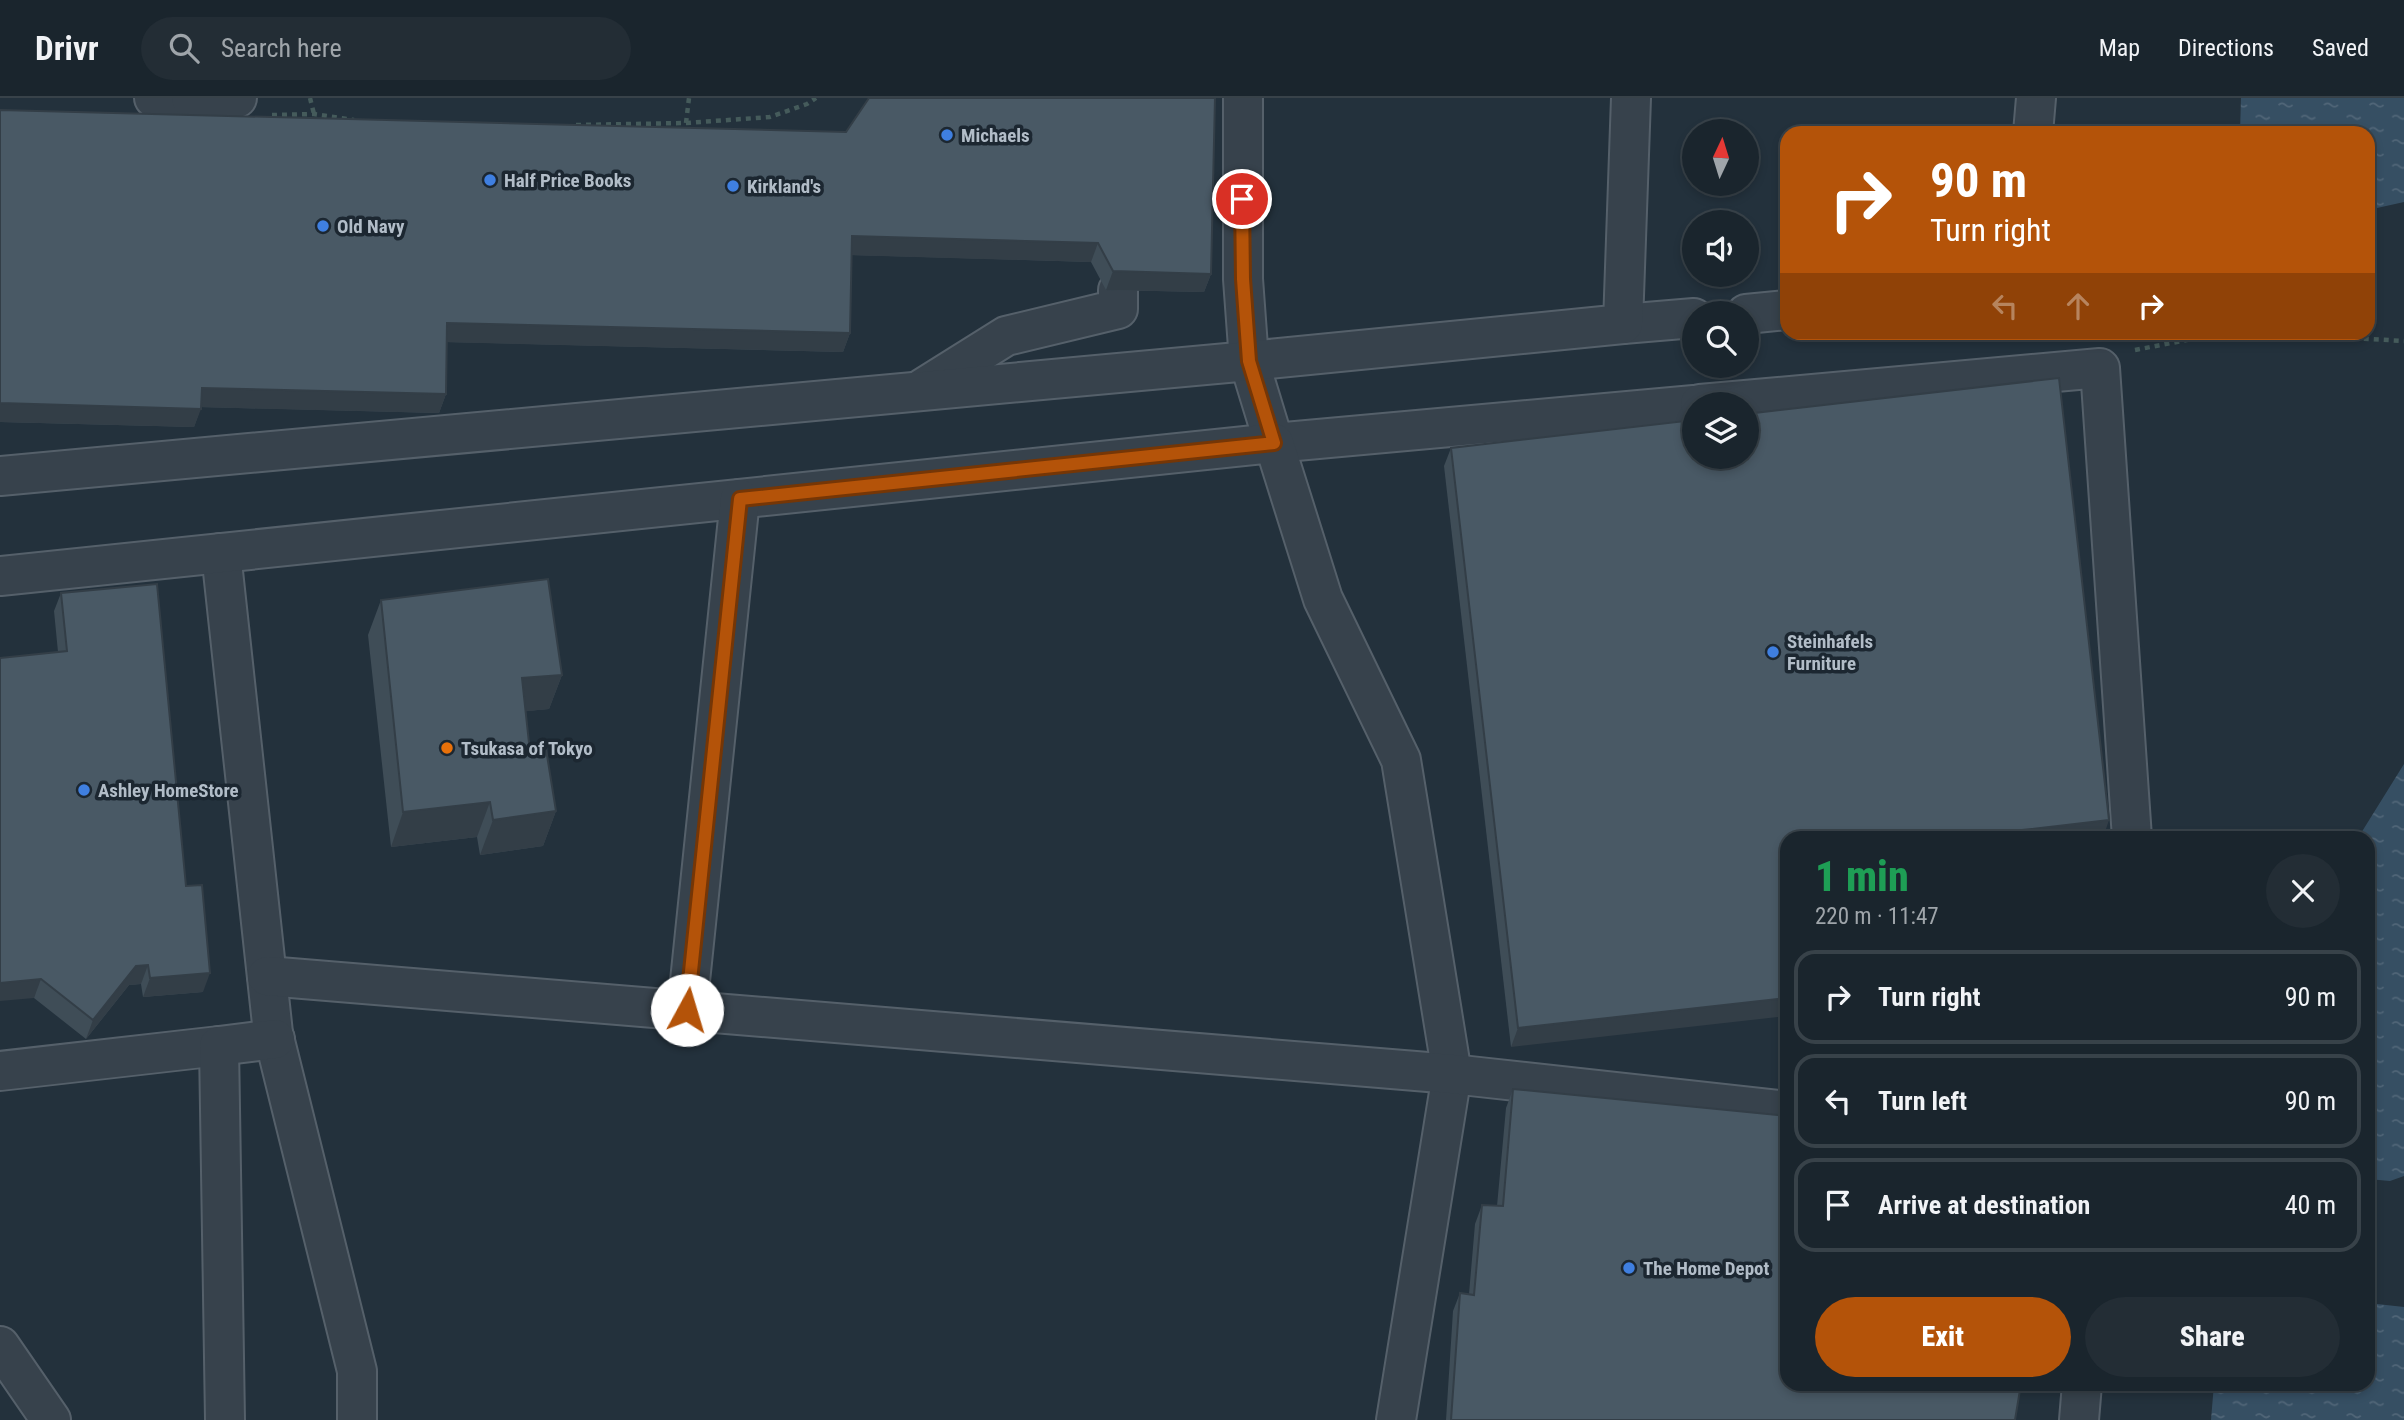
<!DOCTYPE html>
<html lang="en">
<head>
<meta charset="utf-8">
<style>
	:root { --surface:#1a252d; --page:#232d35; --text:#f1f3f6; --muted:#9fa5aa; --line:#384249; --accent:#b45309 }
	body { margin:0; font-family:"Roboto Condensed",sans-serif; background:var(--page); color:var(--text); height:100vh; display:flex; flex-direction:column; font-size:26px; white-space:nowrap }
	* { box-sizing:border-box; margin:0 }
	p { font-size:23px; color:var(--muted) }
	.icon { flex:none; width:38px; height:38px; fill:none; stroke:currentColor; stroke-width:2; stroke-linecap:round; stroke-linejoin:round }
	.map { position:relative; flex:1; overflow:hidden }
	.panel { position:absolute; left:1780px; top:733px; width:595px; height:560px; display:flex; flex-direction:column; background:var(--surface); border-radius:21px; box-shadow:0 4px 10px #0003,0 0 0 2px var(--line) }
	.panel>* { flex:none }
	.top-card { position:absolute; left:1780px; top:28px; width:595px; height:214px; border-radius:21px; box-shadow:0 4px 10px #0003,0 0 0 2px var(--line); background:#b45309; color:#fff; overflow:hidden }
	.needle { width:46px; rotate:4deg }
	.controls { position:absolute; left:1682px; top:21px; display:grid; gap:14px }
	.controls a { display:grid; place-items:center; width:77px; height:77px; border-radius:50%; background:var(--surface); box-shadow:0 4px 10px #0003,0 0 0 2px var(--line); font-size:35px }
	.pin { position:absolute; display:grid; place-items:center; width:60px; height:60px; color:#fff; margin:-30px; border:4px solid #fff; border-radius:50%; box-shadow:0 2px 7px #0007 }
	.me { position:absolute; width:77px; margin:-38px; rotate:6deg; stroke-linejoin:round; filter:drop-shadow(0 0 5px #0008) }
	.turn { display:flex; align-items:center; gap:24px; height:147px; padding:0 35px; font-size:32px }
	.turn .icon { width:91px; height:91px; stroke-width:2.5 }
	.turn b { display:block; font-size:49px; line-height:60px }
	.lanes { display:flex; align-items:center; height:66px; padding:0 35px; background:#0003; justify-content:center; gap:35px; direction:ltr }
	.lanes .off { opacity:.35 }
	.round { display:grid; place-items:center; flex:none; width:74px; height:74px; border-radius:37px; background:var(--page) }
	.head { display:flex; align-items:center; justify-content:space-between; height:119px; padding:0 35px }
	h1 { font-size:42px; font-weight:800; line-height:52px; color:#1e9e55 }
	.button { display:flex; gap:14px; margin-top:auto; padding:14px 35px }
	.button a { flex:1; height:80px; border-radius:42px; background:var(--accent); color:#fff; font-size:28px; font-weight:800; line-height:80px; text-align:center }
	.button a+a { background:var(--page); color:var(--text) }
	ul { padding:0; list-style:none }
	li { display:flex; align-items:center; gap:21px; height:94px; margin:0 14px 10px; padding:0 21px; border:4px solid var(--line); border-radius:21px }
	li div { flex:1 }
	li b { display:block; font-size:26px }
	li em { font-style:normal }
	header { display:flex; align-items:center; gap:42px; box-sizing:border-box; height:98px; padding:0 35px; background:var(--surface); border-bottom:2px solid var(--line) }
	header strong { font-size:33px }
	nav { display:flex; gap:38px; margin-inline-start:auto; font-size:24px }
	.search { width:490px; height:63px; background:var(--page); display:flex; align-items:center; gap:18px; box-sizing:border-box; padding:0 24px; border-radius:38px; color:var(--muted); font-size:26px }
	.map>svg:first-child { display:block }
</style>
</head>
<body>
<header>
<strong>Drivr</strong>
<div class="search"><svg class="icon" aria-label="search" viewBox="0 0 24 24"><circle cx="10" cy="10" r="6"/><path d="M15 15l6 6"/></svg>Search here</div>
<nav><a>Map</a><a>Directions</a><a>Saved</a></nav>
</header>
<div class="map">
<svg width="2404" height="1322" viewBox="0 0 2404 1322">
	<defs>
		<pattern id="water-ripples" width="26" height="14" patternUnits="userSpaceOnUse" patternTransform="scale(1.75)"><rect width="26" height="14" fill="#364f63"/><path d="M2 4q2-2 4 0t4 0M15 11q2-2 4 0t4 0" fill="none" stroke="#516678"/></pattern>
	</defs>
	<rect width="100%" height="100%" fill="#23313c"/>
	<g fill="url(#water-ripples)">
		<polygon points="2241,0 2404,0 2404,104 2368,112 2368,35 2240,35"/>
		<polygon points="2404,666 2404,1078 2390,1083 2368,1081 2368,740 2358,740"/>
		<polygon points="2368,1205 2404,1209 2404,1322 2211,1322 2214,1286 2368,1286"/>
	</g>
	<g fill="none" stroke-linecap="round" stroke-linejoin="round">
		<g stroke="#55606a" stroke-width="42">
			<g id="minor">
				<polyline points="154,0 191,1"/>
				<polyline points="191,0 237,0"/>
				<polyline points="1243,0 1243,181 1249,263 1274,345 1694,307"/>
				<polyline points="2033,35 2036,0"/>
				<polyline points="1746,216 1787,212"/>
				<polyline points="1623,226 1694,220"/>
				<polyline points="923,290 1006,238 1118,211 1118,192"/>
				<polyline points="1700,306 2100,270 2132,740"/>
				<polyline points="0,378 1249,263 1623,226 1631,0"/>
				<polyline points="221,455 273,935 357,1273 357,1322"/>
				<polyline points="0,478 1274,345 1323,501 1401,662 1452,976 1396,1322"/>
				<polyline points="267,878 1452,976 1787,1013"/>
				<polyline points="687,912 740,401"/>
				<polyline points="0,973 219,948"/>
				<polyline points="0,1248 51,1322"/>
				<polyline points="225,1322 219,948 275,941"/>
				<polyline points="2079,1322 2082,1286"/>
			</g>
		</g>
		<g stroke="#455b5b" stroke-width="4.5" stroke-dasharray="5 5" stroke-linecap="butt">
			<polyline points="310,0 314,16"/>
			<polyline points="272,17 314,16 354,22"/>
			<polyline points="686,25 689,0"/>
			<polyline points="576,27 686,25 770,19 807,6 816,0"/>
			<polyline points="2135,252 2192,241 2302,237 2404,243"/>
		</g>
		<use href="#minor" stroke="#37424c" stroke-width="38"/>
	</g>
	<g fill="#3f4d57">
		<polygon points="846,34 1211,176 1204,194 1106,192 1091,164 852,157 850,235 843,254 447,244 446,296 439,315 201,309 194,329 0,324"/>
		<polygon points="1451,350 1787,740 1511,949 1444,368"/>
		<polygon points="61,495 186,788 203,894 143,899 141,886 129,887 86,941 34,900 58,554 54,513"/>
		<polygon points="381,502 562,577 549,611 526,613 530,654 556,713 543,748 480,757 477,739 391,749 368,537"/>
		<polygon points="1513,991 1787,1286 2015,1322 1446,1322 1453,1213 1460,1195 1469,1196 1475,1126 1482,1107 1497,1108 1506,1010"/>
	</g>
	<g fill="#333e47">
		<polygon points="852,138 1098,145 1091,164 846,157"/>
		<polygon points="1113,173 1211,176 1204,194 1106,192"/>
		<polygon points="447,225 850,235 843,254 441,244"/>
		<polygon points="202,290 446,296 439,315 195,309"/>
		<polygon points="0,305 201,311 194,329 0,324"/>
		<polygon points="562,577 549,611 509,615 522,580"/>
		<polygon points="490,704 477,739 391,749 403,714"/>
		<polygon points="556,713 543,748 480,757 493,722"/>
		<polygon points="2109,722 2103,740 2020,740 2023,732"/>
		<polygon points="148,867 141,886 129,887 86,941 93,922 136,868"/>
		<polygon points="210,875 203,894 143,899 150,880"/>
		<polygon points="41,881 34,900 0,903 0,885"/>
		<polygon points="1787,900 1787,918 1511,949 1518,930"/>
	</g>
	<g fill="#495965" stroke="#333e47" stroke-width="2">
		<polygon points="869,0 1215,0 1211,176 1113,173 1098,145 852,138 850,235 447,225 446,296 202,290 201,311 0,305 0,12 846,34"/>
		<polygon points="2059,280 2109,722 2023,732 2024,740 1787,740 1787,900 1518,930 1451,350 1694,322 1694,359 1746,359 1746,316"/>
		<polygon points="548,481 562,577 522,580 530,654 546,651 556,713 493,722 490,704 403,714 381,502"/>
		<polygon points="157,486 186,788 202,787 210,875 150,880 148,867 136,868 93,922 41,881 0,885 0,560 67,553 61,495"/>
		<polygon points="1513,991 1787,1018 1787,1286 2021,1286 2015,1322 1451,1322 1460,1195 1474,1197 1482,1107 1503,1108"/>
	</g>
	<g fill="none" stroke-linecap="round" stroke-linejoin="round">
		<g stroke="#753606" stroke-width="18">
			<polyline id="route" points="687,912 740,401 1274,345 1249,263 1243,181 1242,101"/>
		</g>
		<use href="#route" stroke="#b45309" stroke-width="12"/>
	</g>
	<g fill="#3f7fe0" stroke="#1c2731" stroke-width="2.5">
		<circle cx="947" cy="37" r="7"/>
		<circle cx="490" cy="82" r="7"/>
		<circle cx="733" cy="88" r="7"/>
		<circle cx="323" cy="128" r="7"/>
		<circle cx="1773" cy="554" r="7"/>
		<circle cx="84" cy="692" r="7"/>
		<circle cx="1629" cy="1170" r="7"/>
	</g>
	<circle fill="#e8710a" stroke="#1c2731" stroke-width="2.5" cx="447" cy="650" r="7"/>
	<g text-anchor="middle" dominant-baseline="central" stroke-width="7" stroke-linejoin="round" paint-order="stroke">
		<g font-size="19" font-weight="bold" fill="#b2bdc8" stroke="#1c2731" text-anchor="start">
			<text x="961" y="37">Michaels</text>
			<text x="504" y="82">Half Price Books</text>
			<text x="747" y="88">Kirkland's</text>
			<text x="337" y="128">Old Navy</text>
			<text x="1787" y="543">Steinhafels<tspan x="1787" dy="22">Furniture</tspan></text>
			<text x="461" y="650">Tsukasa of Tokyo</text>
			<text x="98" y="692">Ashley HomeStore</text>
			<text x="1643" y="1170">The Home Depot</text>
		</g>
	</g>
</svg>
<div class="controls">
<a><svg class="needle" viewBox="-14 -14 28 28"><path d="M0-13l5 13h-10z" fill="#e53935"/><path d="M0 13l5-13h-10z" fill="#9fa5aa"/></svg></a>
<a><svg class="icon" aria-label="sound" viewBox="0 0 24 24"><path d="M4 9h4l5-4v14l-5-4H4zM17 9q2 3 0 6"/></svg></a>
<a><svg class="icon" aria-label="search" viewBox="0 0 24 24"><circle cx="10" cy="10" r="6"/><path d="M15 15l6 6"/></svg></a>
<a><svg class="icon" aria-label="layers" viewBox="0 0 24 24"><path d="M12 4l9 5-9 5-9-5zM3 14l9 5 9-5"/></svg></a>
</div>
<div class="pin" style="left:1242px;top:101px;background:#d93025"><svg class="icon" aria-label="arrive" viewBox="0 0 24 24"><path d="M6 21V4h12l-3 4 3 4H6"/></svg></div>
<svg class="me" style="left:687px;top:912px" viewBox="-20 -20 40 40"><circle r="19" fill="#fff"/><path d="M0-13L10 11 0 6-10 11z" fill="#b45309"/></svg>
<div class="top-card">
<div class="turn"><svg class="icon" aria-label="right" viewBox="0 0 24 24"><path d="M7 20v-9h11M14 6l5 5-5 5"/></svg><div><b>90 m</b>Turn right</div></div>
<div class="lanes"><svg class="icon off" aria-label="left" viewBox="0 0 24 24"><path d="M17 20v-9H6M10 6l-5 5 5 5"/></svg><svg class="icon off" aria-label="ahead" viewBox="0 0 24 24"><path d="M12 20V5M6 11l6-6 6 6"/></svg><svg class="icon" aria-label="right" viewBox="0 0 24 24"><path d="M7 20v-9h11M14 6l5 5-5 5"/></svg></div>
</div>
<section class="panel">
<div class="head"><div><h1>1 min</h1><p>220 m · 11:47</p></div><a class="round"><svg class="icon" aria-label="close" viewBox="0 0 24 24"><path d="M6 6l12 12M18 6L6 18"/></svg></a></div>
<ul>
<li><svg class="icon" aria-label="right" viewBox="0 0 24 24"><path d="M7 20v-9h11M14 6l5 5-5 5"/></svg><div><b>Turn right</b></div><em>90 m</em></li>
<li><svg class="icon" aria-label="left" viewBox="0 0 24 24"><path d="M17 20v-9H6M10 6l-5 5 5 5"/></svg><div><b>Turn left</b></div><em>90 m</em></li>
<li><svg class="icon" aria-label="arrive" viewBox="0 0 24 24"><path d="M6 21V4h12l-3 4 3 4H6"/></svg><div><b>Arrive at destination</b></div><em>40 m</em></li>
</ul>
<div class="button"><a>Exit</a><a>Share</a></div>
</section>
</div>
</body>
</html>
